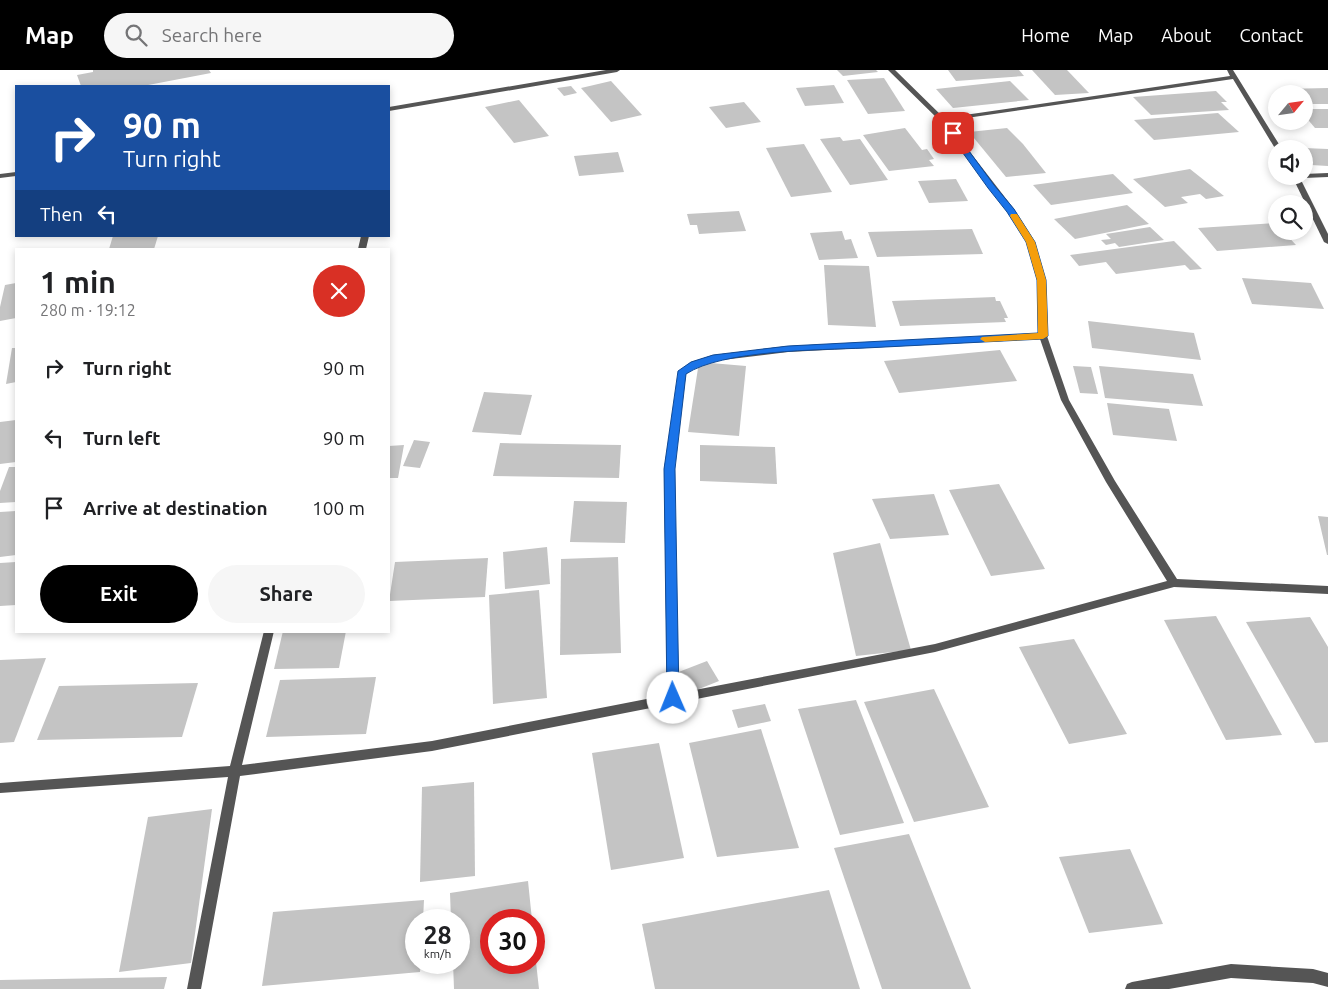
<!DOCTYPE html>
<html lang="en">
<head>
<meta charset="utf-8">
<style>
	:root { --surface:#fff; --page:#f6f6f6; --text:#202124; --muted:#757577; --accent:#000 }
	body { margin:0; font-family:Ubuntu,sans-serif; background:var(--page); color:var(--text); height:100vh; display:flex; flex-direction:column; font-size:19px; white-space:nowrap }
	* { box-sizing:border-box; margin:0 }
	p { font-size:16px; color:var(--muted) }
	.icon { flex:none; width:28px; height:28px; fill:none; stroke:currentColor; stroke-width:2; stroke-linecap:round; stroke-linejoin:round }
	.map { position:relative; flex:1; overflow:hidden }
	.details { position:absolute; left:15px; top:178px; width:375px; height:385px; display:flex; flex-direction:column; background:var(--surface); border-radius:0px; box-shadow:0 2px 8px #0003 }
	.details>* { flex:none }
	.guide { position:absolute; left:15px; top:15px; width:375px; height:152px; border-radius:0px; box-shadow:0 2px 8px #0003; background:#1a4fa0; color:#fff; overflow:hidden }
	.needle { width:32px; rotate:61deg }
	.buttons { position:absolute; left:1268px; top:15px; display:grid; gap:10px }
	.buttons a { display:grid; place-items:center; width:45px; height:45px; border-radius:50%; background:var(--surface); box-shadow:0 2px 8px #0003; font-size:25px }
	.speed { position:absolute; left:405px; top:839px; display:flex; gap:10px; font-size:25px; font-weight:700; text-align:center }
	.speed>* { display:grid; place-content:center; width:65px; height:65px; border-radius:50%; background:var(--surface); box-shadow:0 2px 8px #0003; line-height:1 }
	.speed small { font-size:12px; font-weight:400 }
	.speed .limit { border:8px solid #d22; background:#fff; color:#111 }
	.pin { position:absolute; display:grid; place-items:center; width:42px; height:42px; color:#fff; margin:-21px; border-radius:10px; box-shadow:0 2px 8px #0006 }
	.me { position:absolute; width:55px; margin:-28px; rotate:359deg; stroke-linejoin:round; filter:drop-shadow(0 0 4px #0008) }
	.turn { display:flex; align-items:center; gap:18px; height:105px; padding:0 25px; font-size:22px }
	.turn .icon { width:65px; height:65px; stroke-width:2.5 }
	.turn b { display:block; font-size:35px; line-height:42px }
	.then { display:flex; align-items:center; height:48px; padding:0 25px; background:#0003; gap:10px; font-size:19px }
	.round { display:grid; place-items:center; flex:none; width:52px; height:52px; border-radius:26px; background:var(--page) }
	.overview { display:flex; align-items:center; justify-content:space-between; height:85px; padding:0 25px }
	h1 { font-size:30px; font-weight:700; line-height:38px }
	.button { display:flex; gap:10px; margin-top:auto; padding:10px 25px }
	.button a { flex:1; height:58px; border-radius:30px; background:var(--accent); color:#fff; font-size:20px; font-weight:700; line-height:58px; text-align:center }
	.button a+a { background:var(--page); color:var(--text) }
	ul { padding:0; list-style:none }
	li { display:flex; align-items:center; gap:15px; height:70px; padding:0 25px }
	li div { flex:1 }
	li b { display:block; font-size:19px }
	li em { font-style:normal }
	header { display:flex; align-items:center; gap:30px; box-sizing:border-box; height:70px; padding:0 25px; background:var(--accent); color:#fff }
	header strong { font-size:24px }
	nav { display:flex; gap:28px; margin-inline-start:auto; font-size:18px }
	.search { width:350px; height:45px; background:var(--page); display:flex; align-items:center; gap:12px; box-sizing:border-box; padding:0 18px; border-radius:28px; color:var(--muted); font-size:19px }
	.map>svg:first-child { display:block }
</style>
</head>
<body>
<header>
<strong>Map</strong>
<div class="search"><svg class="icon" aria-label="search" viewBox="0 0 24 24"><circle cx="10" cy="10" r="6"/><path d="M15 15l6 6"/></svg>Search here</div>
<nav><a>Home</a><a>Map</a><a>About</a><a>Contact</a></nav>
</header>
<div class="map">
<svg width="1328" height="919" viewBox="0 0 1328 919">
	<rect width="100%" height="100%" fill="#fff"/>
	<g fill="#c4c4c4">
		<polygon points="93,0 209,0 211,3 143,16 81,16 77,5 93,2"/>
		<polygon points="837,0 876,0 878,2 843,6"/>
		<polygon points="948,0 1019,0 1024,6 956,11"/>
		<polygon points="1032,0 1067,0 1089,23 1055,25"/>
		<polygon points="884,8 905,41 868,44 847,10"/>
		<polygon points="611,11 642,45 611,52 581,18"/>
		<polygon points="1010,11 1029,30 953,38 936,19"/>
		<polygon points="834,15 844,33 805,36 796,18"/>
		<polygon points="571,16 577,23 564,26 557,18"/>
		<polygon points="1328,18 1328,34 1304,34 1304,24 1286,24 1282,19"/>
		<polygon points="1216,21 1227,32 1221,32 1229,40 1151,45 1133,27"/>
		<polygon points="519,30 549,66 514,73 485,37"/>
		<polygon points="744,32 761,52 726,58 709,37"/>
		<polygon points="1304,39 1328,39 1328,58 1315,58 1304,45"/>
		<polygon points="1218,43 1239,62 1154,70 1134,50"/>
		<polygon points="905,58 922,80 927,79 934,89 929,90 934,96 889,101 863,65"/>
		<polygon points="1007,58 1023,74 1046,103 1006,107 969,62"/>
		<polygon points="840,67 843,71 860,69 888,110 850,115 820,69"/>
		<polygon points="804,74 832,122 791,127 766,78"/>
		<polygon points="1304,78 1328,79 1328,96 1311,95 1304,83"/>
		<polygon points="618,82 624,102 579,106 574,86"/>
		<polygon points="1190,99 1224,126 1206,129 1200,124 1181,127 1188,133 1165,137 1133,109"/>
		<polygon points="1113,104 1133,123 1051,135 1033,115"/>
		<polygon points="956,109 968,131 929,133 918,111"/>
		<polygon points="1127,135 1149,154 1075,169 1054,149"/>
		<polygon points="739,141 746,161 699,164 697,155 690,155 687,144"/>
		<polygon points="1275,153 1276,161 1283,161 1296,175 1217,181 1198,158"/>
		<polygon points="1150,157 1164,170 1119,177 1115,173 1106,175 1101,170 1111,169 1106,164"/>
		<polygon points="972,159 983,184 877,187 868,162"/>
		<polygon points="842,161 845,170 851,169 858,188 819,190 810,163"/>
		<polygon points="113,166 158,166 154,179 109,179"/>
		<polygon points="1174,171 1202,199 1190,200 1185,195 1116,204 1106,192 1079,196 1070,185"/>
		<polygon points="824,195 869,196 876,257 828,255"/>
		<polygon points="1242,208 1311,213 1324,239 1252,234"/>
		<polygon points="16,213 16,248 0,251 0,237 5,215"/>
		<polygon points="995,227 996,231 1000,231 1008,248 1004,248 1006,252 900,256 892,231"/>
		<polygon points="1088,251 1194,263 1201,290 1092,278"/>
		<polygon points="12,278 16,278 16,312 6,314"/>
		<polygon points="1000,280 1017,311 899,323 884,291"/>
		<polygon points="699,292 746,296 739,366 688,362"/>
		<polygon points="1073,296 1091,297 1098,324 1080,323"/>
		<polygon points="1099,296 1193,304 1203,336 1105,328"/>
		<polygon points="484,322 532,325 521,365 472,362"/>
		<polygon points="1107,333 1169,339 1177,371 1113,365"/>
		<polygon points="16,350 16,392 0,394 0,352"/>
		<polygon points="414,370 430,372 420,398 403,396"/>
		<polygon points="500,373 621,375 619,408 493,406"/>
		<polygon points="404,375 398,408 389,408 389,376"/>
		<polygon points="700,375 775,377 777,414 700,411"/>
		<polygon points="9,397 16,397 16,432 0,433 0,421"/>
		<polygon points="999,414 1045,499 991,506 949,420"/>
		<polygon points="934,424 949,465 890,469 872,429"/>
		<polygon points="574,431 627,432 625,473 570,472"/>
		<polygon points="16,441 16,485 0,487 0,442"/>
		<polygon points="1318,446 1328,447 1328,485 1327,485"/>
		<polygon points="880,473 911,580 856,586 833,483"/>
		<polygon points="547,477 550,514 505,519 503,482"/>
		<polygon points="618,487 621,583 560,585 561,489"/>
		<polygon points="488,488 485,527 389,531 395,492"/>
		<polygon points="16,492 16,535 0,536 0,493"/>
		<polygon points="539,520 547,628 493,634 489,525"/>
		<polygon points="1216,546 1282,665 1226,670 1164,550"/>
		<polygon points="1310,547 1328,577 1328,672 1315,673 1246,552"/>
		<polygon points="283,561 346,561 339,598 274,599"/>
		<polygon points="1074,569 1127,664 1069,674 1019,577"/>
		<polygon points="46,588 14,672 0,673 0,590"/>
		<polygon points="707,591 719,611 689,623 676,603"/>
		<polygon points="376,607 366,664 266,667 280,610"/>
		<polygon points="198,613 182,667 37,670 59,616"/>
		<polygon points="934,619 989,737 914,752 864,632"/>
		<polygon points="856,630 904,753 840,765 798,639"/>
		<polygon points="765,634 771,651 738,658 732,640"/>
		<polygon points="761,659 799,778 717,787 689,673"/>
		<polygon points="659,673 684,788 611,800 592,683"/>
		<polygon points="474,712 475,806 420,812 422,717"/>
		<polygon points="212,739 191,893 119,902 148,747"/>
		<polygon points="909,764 971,919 882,919 834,778"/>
		<polygon points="1130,779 1163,854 1089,863 1059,787"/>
		<polygon points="528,811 532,850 491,850 491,892 534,892 535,883 539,919 454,919 453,892 459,892 459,850 451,850 450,823"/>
		<polygon points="829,820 860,919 655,919 642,854"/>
		<polygon points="424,830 423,850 416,850 416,892 421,892 420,902 262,916 273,842"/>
		<polygon points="167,907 164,919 0,919 0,910"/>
	</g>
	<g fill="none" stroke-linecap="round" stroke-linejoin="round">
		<g fill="#555" fill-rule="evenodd">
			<polygon points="606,0 620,0 617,2 389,41 389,37"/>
			<path d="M888 0H895L944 48 1230 6 1227 0H1233L1282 79 1276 80 1233 9 946 51 1014 139 1035 172 1045 210 1047 266 1069 330 1115 411 1177 509 1328 516V524L1174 517 935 582 432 681 240 706 201 919H187L228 707 0 723V713L230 696 264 561H274L242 695 432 671 667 625 664 399 679 301 691 292 713 285 788 276 1039 264 1037 210 1027 172 1008 142 940 51ZM1040 269 1061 330 1106 412 1167 511 935 574 679 623 674 399 686 304 697 296 714 291 788 282Z"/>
			<polygon points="16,102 16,106 0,108 0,104"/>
			<polygon points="1328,103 1328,107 1304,108 1301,106 1304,106 1304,104"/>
			<polygon points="1292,106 1299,106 1328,164 1328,174 1324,172"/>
			<polygon points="361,166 369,166 366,179 358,179"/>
			<polygon points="1231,894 1313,899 1328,903 1328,917 1313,913 1231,908 1169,919 1125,919 1127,914 1132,912"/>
		</g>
	</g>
	<path fill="#1a73e8" stroke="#114b97" d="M950 62H955L994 115 1014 139 1035 172 1046 210 1048 266 1043 269C984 272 924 275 865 278 819 280 722 280 686 304L675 399 679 628 678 632 673 633 668 632 667 628 664 399 678 301 691 292 713 285 788 276 1038 263 1037 210 1026 172 1007 142 988 118 950 65Z"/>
	<polygon fill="#f59e0b" points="1011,144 1017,144 1035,172 1046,210 1048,266 1043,269 985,272 980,269 982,267 1038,263 1037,210 1026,172 1010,146"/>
</svg>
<div class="buttons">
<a><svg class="needle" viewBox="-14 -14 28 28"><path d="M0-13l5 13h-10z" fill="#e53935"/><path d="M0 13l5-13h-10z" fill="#757577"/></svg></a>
<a><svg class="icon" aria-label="sound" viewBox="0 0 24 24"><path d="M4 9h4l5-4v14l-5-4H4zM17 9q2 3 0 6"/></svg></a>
<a><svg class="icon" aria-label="search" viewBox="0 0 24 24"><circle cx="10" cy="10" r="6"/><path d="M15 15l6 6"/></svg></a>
</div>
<div class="speed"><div>28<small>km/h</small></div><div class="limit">30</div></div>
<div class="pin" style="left:953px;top:63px;background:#d93025"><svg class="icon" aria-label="arrive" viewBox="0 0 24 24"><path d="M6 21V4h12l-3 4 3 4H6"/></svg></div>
<svg class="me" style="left:673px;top:628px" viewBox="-20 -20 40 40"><circle r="19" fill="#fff"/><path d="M0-13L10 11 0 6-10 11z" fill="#1a73e8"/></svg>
<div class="guide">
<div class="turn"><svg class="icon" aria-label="right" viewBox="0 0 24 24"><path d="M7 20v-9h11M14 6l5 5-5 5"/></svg><div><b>90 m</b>Turn right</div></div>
<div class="then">Then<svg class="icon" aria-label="left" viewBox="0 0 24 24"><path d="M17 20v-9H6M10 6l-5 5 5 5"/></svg></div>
</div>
<section class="details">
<div class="overview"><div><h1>1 min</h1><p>280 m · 19:12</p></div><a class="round" style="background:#d93025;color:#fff"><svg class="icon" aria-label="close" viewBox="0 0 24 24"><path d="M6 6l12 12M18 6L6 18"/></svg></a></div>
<ul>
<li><svg class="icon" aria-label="right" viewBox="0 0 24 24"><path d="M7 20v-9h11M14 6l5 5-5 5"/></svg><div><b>Turn right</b></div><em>90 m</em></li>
<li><svg class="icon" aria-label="left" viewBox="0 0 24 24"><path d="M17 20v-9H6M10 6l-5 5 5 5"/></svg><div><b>Turn left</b></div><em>90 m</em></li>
<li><svg class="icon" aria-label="arrive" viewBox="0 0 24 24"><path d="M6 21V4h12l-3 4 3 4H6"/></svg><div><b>Arrive at destination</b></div><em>100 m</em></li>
</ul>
<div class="button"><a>Exit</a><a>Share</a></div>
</section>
</div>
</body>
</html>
